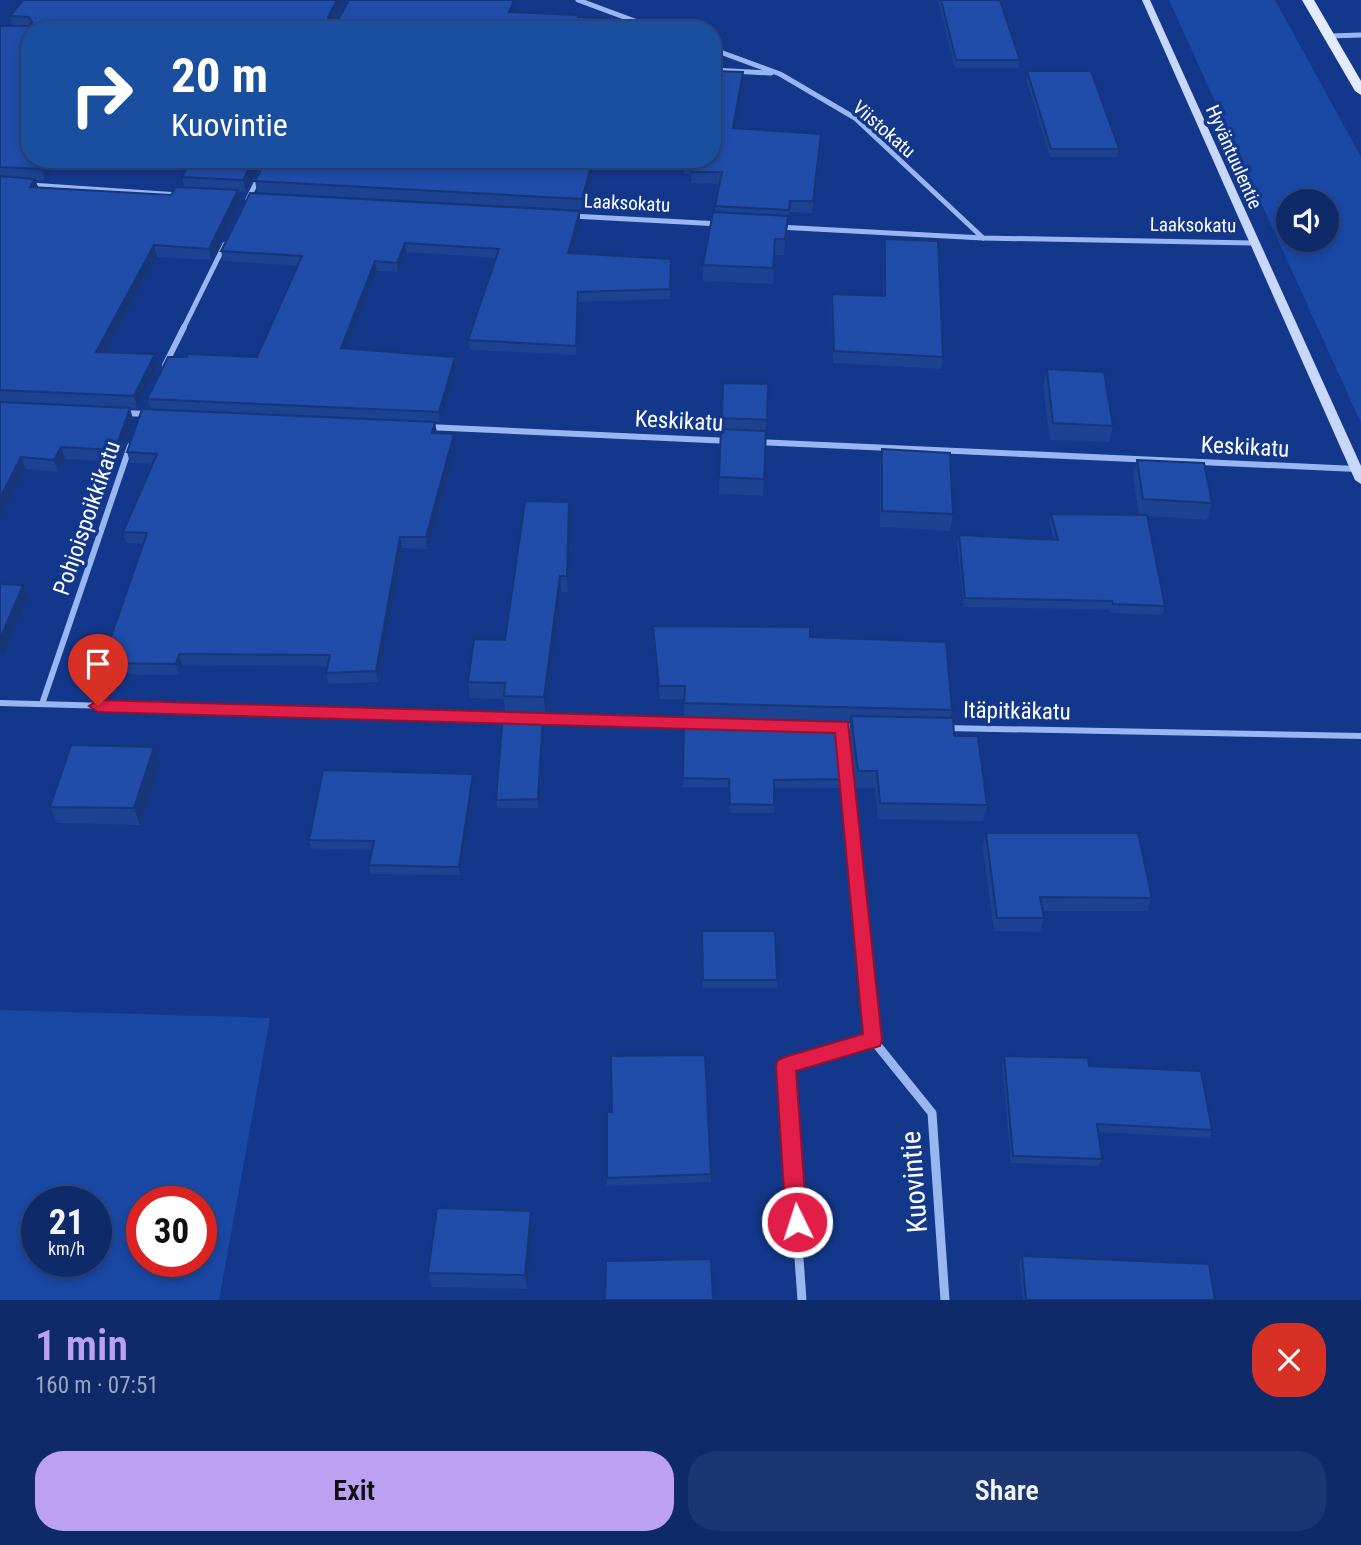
<!DOCTYPE html>
<html lang="en">
<head>
<meta charset="utf-8">
<style>
	:root { --surface:#0e2a68; --page:#1c3671; --text:#f1f3f6; --muted:#9ba7c0; --line:#2e467c; --accent:#bca0f2 }
	body { margin:0; font-family:"Roboto Condensed",sans-serif; background:var(--page); color:var(--text); height:100vh; display:flex; flex-direction:column; font-size:26px; white-space:nowrap }
	* { box-sizing:border-box; margin:0 }
	p { font-size:23px; color:var(--muted) }
	.icon { flex:none; width:38px; height:38px; fill:none; stroke:currentColor; stroke-width:2; stroke-linecap:round; stroke-linejoin:round }
	.map { position:relative; height:1300px; overflow:hidden }
	.sheet { display:flex; flex-direction:column; background:var(--surface); flex:1 }
	.sheet>* { flex:none }
	.guide { position:absolute; left:21px; top:21px; width:700px; height:147px; border-radius:28px; box-shadow:0 4px 10px #0003,0 0 0 2px var(--line); background:#1a4fa0; color:#fff; overflow:hidden }
	.controls { position:absolute; left:1276px; top:189px; display:grid; gap:14px }
	.controls a { display:grid; place-items:center; width:63px; height:63px; border-radius:50%; background:var(--surface); box-shadow:0 4px 10px #0003,0 0 0 2px var(--line); font-size:35px }
	.speed { position:absolute; left:21px; top:1186px; display:flex; gap:14px; font-size:35px; font-weight:700; text-align:center }
	.speed>* { display:grid; place-content:center; width:91px; height:91px; border-radius:50%; background:var(--surface); box-shadow:0 4px 10px #0003,0 0 0 2px var(--line); line-height:1 }
	.speed small { font-size:18px; font-weight:400 }
	.speed .limit { border:10px solid #d22; background:#fff; color:#111 }
	.pin { position:absolute; display:grid; place-items:center; width:60px; height:60px; color:#fff; margin:-72px -30px; border-radius:50% 50% 50% 0; rotate:-45deg; box-shadow:0 0 7px #0007 }
	.pin .icon { rotate:45deg }
	.me { position:absolute; width:77px; margin:-38px; rotate:356deg; stroke-linejoin:round; filter:drop-shadow(0 0 5px #0008) }
	.turn { display:flex; align-items:center; gap:24px; height:147px; padding:0 35px; font-size:32px }
	.turn .icon { width:91px; height:91px; stroke-width:2.5 }
	.turn b { display:block; font-size:49px; line-height:60px }
	.round { display:grid; place-items:center; flex:none; width:74px; height:74px; border-radius:28px; background:var(--page) }
	.head { display:flex; align-items:center; justify-content:space-between; height:119px; padding:0 35px }
	h1 { font-size:42px; font-weight:600; line-height:52px; color:var(--accent) }
	.cta { display:flex; gap:14px; margin-top:auto; padding:14px 35px }
	.cta a { flex:1; height:80px; border-radius:28px; background:var(--accent); color:#111; font-size:28px; font-weight:600; line-height:80px; text-align:center }
	.cta a+a { background:var(--page); color:var(--text) }
	.map>svg:first-child { display:block }
</style>
</head>
<body>
<div class="map">
<svg width="1361" height="1300" viewBox="0 0 1361 1300">
	<rect width="100%" height="100%" fill="#13388b"/>
	<g fill="#1a48a5" fill-rule="evenodd">
		<path d="M1169 0H1275L1361 157V423ZM1288 201H1326V240H1288Z"/>
		<path d="M0 1010 270 1018 219 1300H0ZM37 1202H96V1262H37ZM142 1202H201V1262H142Z"/>
	</g>
	<g fill="none" stroke-linecap="round" stroke-linejoin="round">
		<g stroke="#9ab6f1" stroke-width="5">
			<polyline points="578,0 659,30"/>
			<polyline points="1329,36 1361,35"/>
			<polyline points="712,49 780,74 855,118 983,238"/>
			<polyline points="712,70 771,73"/>
			<polyline points="30,185 179,195"/>
			<polyline points="248,199 268,159"/>
			<polyline points="572,216 720,224"/>
			<polyline points="778,227 983,238 1253,243"/>
			<polyline points="183,329 225,244"/>
		</g>
		<g stroke="#9ab6f1" stroke-width="6">
			<polyline points="165,365 184,327"/>
			<polyline points="123,413 149,414"/>
			<polyline points="427,427 730,441"/>
			<polyline points="759,442 1356,469"/>
			<polyline points="0,703 510,717"/>
			<polyline points="42,704 130,446"/>
			<polyline points="536,718 692,722"/>
			<polyline points="830,726 856,727"/>
			<polyline points="843,727 845,753"/>
			<polyline points="945,728 1361,736"/>
		</g>
		<g stroke="#9ab6f1" stroke-width="9">
			<polyline points="845,751 873,1040 932,1113 945,1300"/>
			<polyline points="802,1300 785,1066 873,1040"/>
		</g>
		<polygon fill="#c8d8fb" fill-rule="evenodd" points="1142,0 1150,0 1361,466 1361,484 1355,480"/>
		<polygon fill="#e3ebff" fill-rule="evenodd" points="1302,0 1314,0 1361,81 1361,95 1355,91"/>
	</g>
	<g fill="#1c4292">
		<polygon points="23,0 345,0 332,24 514,0 514,12 603,18 603,22 610,23 610,30 30,30 30,159 59,159 45,180 35,180 38,187 171,195 184,187 182,177 192,159 262,159 246,192 239,191 241,202 211,260 157,257 105,352 155,354 158,366 137,408 130,408 133,420 118,462 65,459 58,472 25,469 0,519 0,27 13,26 10,16"/>
		<polygon points="938,0 1000,0 1020,60 1019,68 955,68"/>
		<polygon points="1027,71 1119,149 1117,157 1050,157 1026,79"/>
		<polygon points="743,72 743,83 735,129 821,134 812,213 789,212 784,255 774,255 773,284 703,281 703,265 715,212 719,184 691,183 691,174 684,174 684,169 595,164 583,210 257,192 255,181 266,159 712,159"/>
		<polygon points="580,211 580,221 571,253 671,259 670,299 578,302 576,355 470,350 468,340 495,258 406,252 398,272 377,271 347,348 455,357 456,367 440,422 150,409 147,399 187,357 257,357 297,266 223,261 221,251"/>
		<polygon points="885,239 943,357 941,369 833,363 831,305 832,294 883,296 884,250"/>
		<polygon points="1047,369 1113,426 1109,442 1050,440 1043,386"/>
		<polygon points="723,383 768,384 763,496 719,494"/>
		<polygon points="437,433 454,434 456,445 428,549 402,548 378,682 328,684 326,673 328,666 182,665 179,675 106,674 102,663 144,544 126,543 123,532 152,464 130,463 127,452"/>
		<polygon points="882,449 953,514 950,531 880,527 880,466"/>
		<polygon points="1137,460 1212,503 1207,520 1147,516 1165,606 1162,615 1111,613 1110,610 964,607 957,544 959,535 1054,540 1049,523 1051,514 1139,515 1133,476"/>
		<polygon points="570,518 568,592 561,592 545,713 505,712 504,699 470,698 468,682 505,640"/>
		<polygon points="653,626 810,637 952,710 950,718 954,736 987,805 983,821 878,819 875,788 856,788 849,733 850,721 684,717 684,699 660,699 653,639"/>
		<polygon points="543,716 544,724 539,808 497,808 496,800"/>
		<polygon points="684,720 842,779 842,788 774,788 774,813 730,813 729,787 683,787"/>
		<polygon points="160,763 140,825 57,823 50,807"/>
		<polygon points="474,782 460,875 371,874 369,865 372,850 311,849 309,840"/>
		<polygon points="986,833 1152,898 1147,911 1042,911 1044,918 1040,932 994,931 983,847"/>
		<polygon points="702,931 777,980 777,988 703,988"/>
		<polygon points="1004,1056 1089,1066 1212,1130 1209,1138 1098,1132 1102,1159 1099,1166 1011,1163 1002,1064"/>
		<polygon points="711,1174 711,1182 607,1186 607,1178"/>
		<polygon points="531,1211 533,1226 527,1289 432,1287 428,1273"/>
		<polygon points="1022,1256 1215,1300 1023,1300 1019,1263"/>
	</g>
	<g fill="#163677">
		<polygon points="337,0 345,0 329,28 328,17"/>
		<polygon points="514,0 515,11 510,23 509,12"/>
		<polygon points="743,72 743,83 733,140 733,128"/>
		<polygon points="48,159 59,159 45,180 42,169"/>
		<polygon points="254,159 262,159 246,192 243,180"/>
		<polygon points="593,159 595,159 595,164 583,210 582,199"/>
		<polygon points="35,179 39,190 30,187"/>
		<polygon points="238,190 241,202 211,260 209,249"/>
		<polygon points="580,211 580,221 569,263 568,253"/>
		<polygon points="788,216 787,232 784,255 785,239"/>
		<polygon points="405,243 406,252 398,272 397,263"/>
		<polygon points="154,245 157,257 99,364 96,352"/>
		<polygon points="375,261 377,271 343,358 341,348"/>
		<polygon points="155,354 158,366 137,408 134,396"/>
		<polygon points="455,357 456,367 440,422 439,412"/>
		<polygon points="130,408 133,420 118,462 115,450"/>
		<polygon points="435,422 437,433 432,433"/>
		<polygon points="454,434 456,445 428,549 426,537"/>
		<polygon points="61,447 65,459 58,472 54,460"/>
		<polygon points="21,457 25,469 0,519 0,498"/>
		<polygon points="569,502 570,518 568,592 567,576"/>
		<polygon points="400,537 402,548 378,682 376,671"/>
		<polygon points="560,576 561,592 545,713 544,697"/>
		<polygon points="23,585 28,597 3,656 0,648 0,639"/>
		<polygon points="179,654 182,665 179,675 176,664"/>
		<polygon points="543,716 544,724 539,808 538,799"/>
		<polygon points="154,747 160,763 140,825 134,808"/>
		<polygon points="473,774 474,782 460,875 459,867"/>
		<polygon points="531,1211 533,1226 527,1289 525,1275"/>
	</g>
	<g fill="#204daa" stroke="#163677" stroke-width="2">
		<polygon points="23,0 337,0 328,17 330,24 337,22 349,0 514,0 509,12 579,15 578,17 603,18 602,22 610,23 608,30 30,30 30,159 48,159 42,169 0,167 0,27 1,26 30,26 32,22 29,17 10,16"/>
		<polygon points="941,0 1000,0 1020,60 956,60"/>
		<polygon points="712,71 743,72 733,128 821,134 813,201 790,201 789,210 715,206 722,172 691,172 692,163 684,162 685,159 712,159"/>
		<polygon points="1027,71 1091,71 1119,149 1051,149"/>
		<polygon points="192,159 254,159 243,180 182,177"/>
		<polygon points="266,159 593,159 582,199 255,181"/>
		<polygon points="0,176 35,179 30,187 171,195 176,187 238,190 209,249 154,245 96,352 155,354 134,396 0,390"/>
		<polygon points="250,193 580,211 568,253 671,259 670,289 578,292 576,346 468,340 499,249 405,243 397,263 375,261 341,348 455,357 439,412 147,399 168,357 187,357 188,354 257,357 302,256 221,251"/>
		<polygon points="713,212 788,216 785,239 775,239 773,268 703,265"/>
		<polygon points="885,239 938,241 943,357 834,351 832,294 885,296"/>
		<polygon points="1047,369 1104,372 1113,426 1053,423"/>
		<polygon points="723,383 768,384 767,420 722,418"/>
		<polygon points="0,402 130,408 115,450 61,447 54,460 21,457 0,498"/>
		<polygon points="142,409 435,422 432,433 454,434 426,537 400,537 376,671 326,673 330,655 179,654 176,664 102,663 147,533 123,532 157,454 127,452"/>
		<polygon points="721,429 766,431 764,479 719,477"/>
		<polygon points="882,449 950,453 953,514 882,511"/>
		<polygon points="1137,460 1204,463 1212,503 1143,499"/>
		<polygon points="525,501 569,502 567,576 560,576 544,697 504,696 505,683 468,682 474,639 505,640"/>
		<polygon points="1051,514 1147,515 1165,606 1113,604 1112,601 965,598 959,535 1058,540"/>
		<polygon points="0,584 23,585 0,639"/>
		<polygon points="653,626 810,627 810,637 946,642 952,710 684,703 685,686 659,686"/>
		<polygon points="503,714 543,716 538,799 496,800"/>
		<polygon points="851,716 953,718 954,736 978,736 987,805 880,803 877,771 858,771"/>
		<polygon points="684,720 839,724 842,779 774,780 774,805 730,804 729,779 683,778"/>
		<polygon points="71,745 154,747 134,808 50,807"/>
		<polygon points="323,770 473,774 459,867 369,865 374,841 309,840"/>
		<polygon points="986,833 1138,833 1152,898 1040,897 1044,918 997,918"/>
		<polygon points="702,931 775,931 777,980 703,980"/>
		<polygon points="705,1055 711,1174 607,1178 607,1112 612,1112 611,1056"/>
		<polygon points="1004,1056 1088,1058 1089,1066 1201,1071 1212,1130 1097,1124 1102,1159 1013,1156"/>
		<polygon points="437,1208 531,1211 525,1275 428,1273"/>
		<polygon points="1022,1256 1209,1264 1215,1300 1026,1300"/>
		<polygon points="711,1259 713,1300 605,1300 606,1261"/>
	</g>
	<polygon fill="#e11d48" stroke="#92132f" stroke-width="2" points="98,700 848,722 882,1040 880,1046 796,1071 807,1222 804,1229 797,1232 789,1229 786,1222 776,1066 778,1060 785,1057 863,1034 835,733 98,712 89,706"/>
	<g text-anchor="middle" dominant-baseline="central" stroke-width="7" stroke-linejoin="round" paint-order="stroke">
		<g font-size="19" fill="#fff" stroke="#13388b">
			<text transform="translate(884 129) rotate(41)">Viistokatu</text>
			<text transform="translate(1234 157) rotate(66)">Hyväntuulentie</text>
			<text transform="translate(627 203) rotate(3)">Laaksokatu</text>
			<text transform="translate(1193 225) rotate(1)">Laaksokatu</text>
		</g>
		<g font-size="23" fill="#fff" stroke="#13388b">
			<text transform="translate(679 421) rotate(3)">Keskikatu</text>
			<text transform="translate(1245 447) rotate(3)">Keskikatu</text>
			<text transform="translate(87 518) rotate(-71)">Pohjoispoikkikatu</text>
			<text transform="translate(1017 711) rotate(1)">Itäpitkäkatu</text>
		</g>
		<g font-size="28" fill="#fff" stroke="#13388b">
			<text transform="translate(914 1182) rotate(-94)">Kuovintie</text>
		</g>
	</g>
</svg>
<div class="controls">
<a><svg class="icon" aria-label="sound" viewBox="0 0 24 24"><path d="M4 9h4l5-4v14l-5-4H4zM17 9q2 3 0 6"/></svg></a>
</div>
<div class="speed"><div>21<small>km/h</small></div><div class="limit">30</div></div>
<div class="pin" style="left:98px;top:706px;background:#d93025"><svg class="icon" aria-label="arrive" viewBox="0 0 24 24"><path d="M6 21V4h12l-3 4 3 4H6"/></svg></div>
<svg class="me" style="left:797px;top:1222px" viewBox="-20 -20 40 40"><circle r="17" fill="#e11d48" stroke="#fff" stroke-width="3"/><path d="M0-11L8 9 0 5-8 9z" fill="#fff"/></svg>
<div class="guide">
<div class="turn"><svg class="icon" aria-label="right" viewBox="0 0 24 24"><path d="M7 20v-9h11M14 6l5 5-5 5"/></svg><div><b>20 m</b>Kuovintie</div></div>
</div>
</div>
<section class="sheet">
<div class="head"><div><h1>1 min</h1><p>160 m · 07:51</p></div><a class="round" style="background:#d93025;color:#fff"><svg class="icon" aria-label="close" viewBox="0 0 24 24"><path d="M6 6l12 12M18 6L6 18"/></svg></a></div>
<div class="cta"><a>Exit</a><a>Share</a></div>
</section>
</body>
</html>
